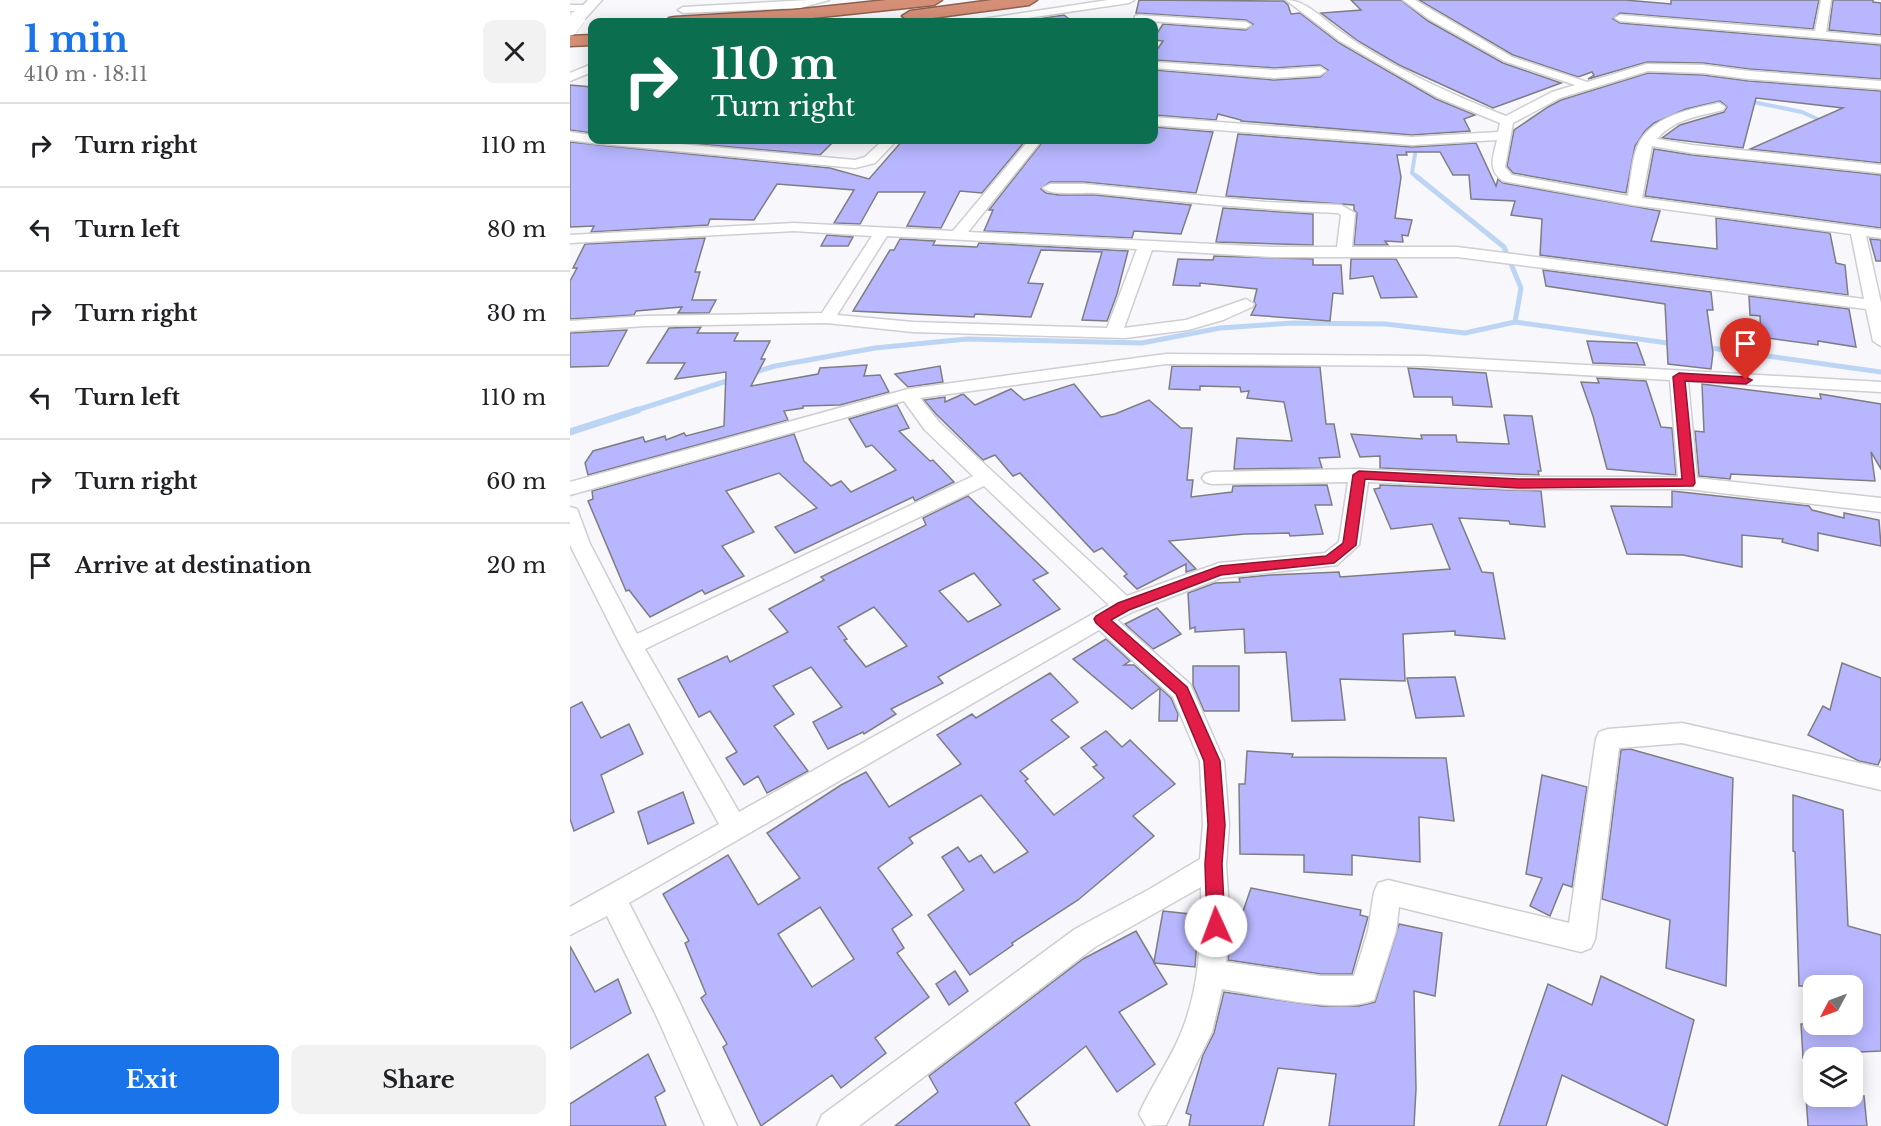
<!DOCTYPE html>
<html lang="en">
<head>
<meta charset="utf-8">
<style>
	:root { --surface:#fff; --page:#f2f2f2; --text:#202124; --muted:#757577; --line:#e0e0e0; --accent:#1a73e8 }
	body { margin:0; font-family:"Libre Baskerville",serif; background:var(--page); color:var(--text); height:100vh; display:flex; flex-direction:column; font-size:22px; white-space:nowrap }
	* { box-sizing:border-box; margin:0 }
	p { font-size:20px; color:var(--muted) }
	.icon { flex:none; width:33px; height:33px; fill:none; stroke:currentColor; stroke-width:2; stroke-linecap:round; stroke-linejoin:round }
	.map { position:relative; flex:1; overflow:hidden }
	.sheet { display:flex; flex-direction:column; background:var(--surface); width:570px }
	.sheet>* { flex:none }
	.hud { position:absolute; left:18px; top:18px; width:570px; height:126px; border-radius:12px; box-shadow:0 3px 15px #0003; background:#0b6e4f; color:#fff; overflow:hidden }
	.needle { width:39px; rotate:229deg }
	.tools { position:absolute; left:1233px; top:975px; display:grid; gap:12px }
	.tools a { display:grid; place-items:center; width:60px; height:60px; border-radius:12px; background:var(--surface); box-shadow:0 3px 15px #0003; font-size:30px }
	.pin { position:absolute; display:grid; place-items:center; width:51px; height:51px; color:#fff; margin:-62px -26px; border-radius:50% 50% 50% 0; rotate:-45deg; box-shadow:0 0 6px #0007 }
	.pin .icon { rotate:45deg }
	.me { position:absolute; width:66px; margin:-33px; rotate:358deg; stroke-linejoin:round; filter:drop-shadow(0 0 4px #0008) }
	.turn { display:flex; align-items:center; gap:21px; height:126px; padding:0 24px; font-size:27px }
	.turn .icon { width:78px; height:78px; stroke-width:2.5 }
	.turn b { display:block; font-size:42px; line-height:51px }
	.round { display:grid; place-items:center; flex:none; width:63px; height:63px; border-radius:12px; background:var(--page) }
	.summary { display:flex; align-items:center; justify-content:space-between; height:102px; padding:0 24px }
	h1 { font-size:36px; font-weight:700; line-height:45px; color:var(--accent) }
	.cta { display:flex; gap:12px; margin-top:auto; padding:12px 24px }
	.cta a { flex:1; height:69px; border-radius:12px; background:var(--accent); color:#fff; font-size:24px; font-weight:700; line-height:69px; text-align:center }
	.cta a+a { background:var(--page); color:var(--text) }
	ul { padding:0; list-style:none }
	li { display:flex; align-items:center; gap:18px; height:84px; padding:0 24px; border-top:2px solid var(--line) }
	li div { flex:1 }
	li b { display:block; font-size:22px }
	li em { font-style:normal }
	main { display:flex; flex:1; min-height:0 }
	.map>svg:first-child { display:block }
</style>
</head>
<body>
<main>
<section class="sheet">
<div class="summary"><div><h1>1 min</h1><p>410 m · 18:11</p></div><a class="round"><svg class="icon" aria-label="close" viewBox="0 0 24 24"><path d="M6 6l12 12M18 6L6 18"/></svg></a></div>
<ul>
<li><svg class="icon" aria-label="right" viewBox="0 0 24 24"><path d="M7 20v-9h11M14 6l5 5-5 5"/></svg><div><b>Turn right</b></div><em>110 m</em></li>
<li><svg class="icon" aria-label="left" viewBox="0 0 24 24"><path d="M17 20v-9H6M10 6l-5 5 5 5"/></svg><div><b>Turn left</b></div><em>80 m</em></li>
<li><svg class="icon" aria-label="right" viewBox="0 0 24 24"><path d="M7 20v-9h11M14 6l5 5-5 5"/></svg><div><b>Turn right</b></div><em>30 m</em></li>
<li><svg class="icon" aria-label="left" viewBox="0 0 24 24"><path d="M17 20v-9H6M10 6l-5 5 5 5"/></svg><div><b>Turn left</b></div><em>110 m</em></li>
<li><svg class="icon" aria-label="right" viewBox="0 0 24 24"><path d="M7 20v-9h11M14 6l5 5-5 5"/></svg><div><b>Turn right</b></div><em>60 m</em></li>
<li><svg class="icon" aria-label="arrive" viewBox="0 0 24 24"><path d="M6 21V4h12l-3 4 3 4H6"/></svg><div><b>Arrive at destination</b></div><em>20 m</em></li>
</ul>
<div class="cta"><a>Exit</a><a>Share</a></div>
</section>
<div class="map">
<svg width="1311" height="1126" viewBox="0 0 1311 1126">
	<rect width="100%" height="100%" fill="#f7f7fc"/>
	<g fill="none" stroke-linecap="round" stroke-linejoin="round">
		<g stroke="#bdd5f4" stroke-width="4">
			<polyline points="1178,101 1232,112 1254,122"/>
			<polyline points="811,130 847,142 842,173 848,178"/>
		</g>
		<g stroke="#bdd5f4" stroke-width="5">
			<polyline points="846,176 934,247 951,288 945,322"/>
			<polyline points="1134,347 1311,372"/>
			<polyline points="182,373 205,366 305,348 397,339 572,343 650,328 723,323 815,324 895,333 945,322 1105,344"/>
			<polyline points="64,411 163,379"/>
		</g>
		<polyline stroke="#bdd5f4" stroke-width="7" points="0,432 68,410"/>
	</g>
	<g fill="#b7b6fe" stroke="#7e7e82" stroke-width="1.5" fill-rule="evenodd">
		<polygon points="569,0 714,1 718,5 721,14 730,13 769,43 866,99 905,115 894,119 900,131 842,135 671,121 671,120 648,114 646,120 584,115 584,70 704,80 750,77 758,70 750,65 704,68 584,60 584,54 593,41 584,40 584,38 593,24 676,30 683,24 676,20 566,13"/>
		<polygon points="781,0 831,0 858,21 933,63 991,83 923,108 829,65 788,41 751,13 791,10"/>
		<polygon points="849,0 1055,0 1101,4 1101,0 1249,0 1243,29 1050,13 1043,19 1050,23 1311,45 1311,79 1179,69 1133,63 1077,62 1018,79 1024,75 1022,72 1008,77 943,55"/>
		<polygon points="1263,0 1303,0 1303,2 1311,3 1311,35 1259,30"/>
		<polygon points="494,15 503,22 447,22 448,22"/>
		<polygon points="1078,73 1133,75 1179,81 1311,91 1311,163 1180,149 1273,108 1186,98 1173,148 1092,138 1110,125 1154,112 1157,107 1150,101 1116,109 1084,123 1075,131 1065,146 1056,193 943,173 937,166 944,130 978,107 991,100"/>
		<polygon points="0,85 22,87 22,133 0,130"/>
		<polygon points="584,127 643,132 626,193 514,182 480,182 471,189 476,193 489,195 526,195 621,205 611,234 564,231 562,238 414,231 423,210 419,210 474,140 584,140"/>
		<polygon points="668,134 842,147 906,143 926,186 928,179 933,183 1090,211 1081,241 1147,249 1146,218 1260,233 1266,263 1275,265 1278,295 970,255 972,219 941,215 945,201 901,199 899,175 883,175 870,152 836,152 837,155 827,155 831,177 825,218 842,220 838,236 832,235 833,242 815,241 818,245 784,245 787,213 784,210 784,205 656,196"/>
		<polygon points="85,140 265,140 250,155"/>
		<polygon points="333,140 456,140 412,193 390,191 371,228 337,226 355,192 308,192 290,224 264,223 284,190 207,184 184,220 140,219 138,225 21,232 24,226 0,227 0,142 260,168 299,179"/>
		<polygon points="1084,149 1122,155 1311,175 1311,228 1075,196"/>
		<polygon points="653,208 743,214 743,245 646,242"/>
		<polygon points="257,235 283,237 278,246 251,246"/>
		<polygon points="135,238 125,272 130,272 122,300 146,300 139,313 108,313 112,307 66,311 64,315 0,319 0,281 7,268 3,268 15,244"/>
		<polygon points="330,239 365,241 363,245 407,247 409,243 558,251 547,294 537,321 512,320 532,252 471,250 458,283 473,284 461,317 405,314 404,317 283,311 320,250 324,250"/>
		<polygon points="1300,239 1311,240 1311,261 1306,261"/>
		<polygon points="644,256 743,259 743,265 771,265 773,294 763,293 760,321 681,315 686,305 684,301 687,289 630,283 630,286 603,285 608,259 643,260"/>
		<polygon points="781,259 826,259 847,297 811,298 803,276 780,279"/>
		<polygon points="973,270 1141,292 1143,310 1137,310 1143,353 1141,369 1098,364 1095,304 976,286"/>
		<polygon points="1179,296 1279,309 1286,347 1248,341 1248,345 1191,337 1190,316 1180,315"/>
		<polygon points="131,327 127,333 168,333 164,341 200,341 191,359 195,359 181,386 248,374 250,368 297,365 294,376 310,375 319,392 270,405 233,406 233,408 214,411 218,420 18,475 15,463 23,451 73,437 75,442 95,436 96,440 114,433 116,436 154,426 156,372 105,379 115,363 77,363 99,328"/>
		<polygon points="57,330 38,366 0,367 0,333"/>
		<polygon points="1017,341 1067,343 1075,365 1023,363"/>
		<polygon points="370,366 373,382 338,387 325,374"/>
		<polygon points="602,366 750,367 756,424 764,424 770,457 749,458 752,468 664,469 667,438 722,441 714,402 677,398 679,391 671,392 670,387 630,386 630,390 599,389"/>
		<polygon points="838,368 916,373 922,407 883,405 882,397 844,397"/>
		<polygon points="1027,378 1076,381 1091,427 1102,428 1106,475 1037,469 1023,416 1011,382 1029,383"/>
		<polygon points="504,384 531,417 545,414 579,400 611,428 622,428 617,480 623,480 621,497 662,492 663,486 757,485 762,505 745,505 753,534 720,536 719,533 675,534 599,541 626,569 616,572 616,564 567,589 554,576 557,574 532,548 524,552 450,473 443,476 425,455 413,460 366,414 354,400 375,397 375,402 393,394 405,405 441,389 454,400"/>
		<polygon points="1132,384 1251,399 1250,394 1311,404 1311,469 1301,452 1305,481 1161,474 1160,479 1129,476 1125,431 1134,432"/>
		<polygon points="327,405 339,428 329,431 360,461 363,460 384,482 345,501 343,497 225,553 205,527 247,508 209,473 156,491 184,532 152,546 174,576 135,594 132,590 80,617 59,590 56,591 18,501 23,499 22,491 224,434 234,461 261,486 271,481 281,492 326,470 302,445 296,447 279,419"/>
		<polygon points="934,415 962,416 971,471 968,471 969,475 810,468 810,456 790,457 781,434 852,439 851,435 886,435 887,442 939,444"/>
		<polygon points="810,485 971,491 975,527 940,524 939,521 889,518 912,572 923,573 935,639 885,635 885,631 833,634 835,681 770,679 775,720 722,721 716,652 675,653 674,629 625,632 625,627 620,629 618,593 645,583 670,582 669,578 700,575 769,572 770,577 880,569 862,524 821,529 804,489 810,488"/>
		<polygon points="1102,491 1239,506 1242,510 1274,518 1274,513 1309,520 1311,546 1248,533 1248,551 1212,542 1213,539 1172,535 1172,567 1113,555 1057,554 1041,506 1102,507"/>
		<path d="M398 496 478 573 463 580 490 609 368 677 373 683 321 709 326 714 294 734 293 732 258 749 243 722 272 707 241 667 203 686 224 714 204 726 238 771 197 793 188 776 174 785 156 758 167 752 140 711 129 717 108 679 157 656 160 662 218 632 199 609 254 580 251 577 356 525 353 518ZM404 573 431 605 398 622 369 591ZM304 607 337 646 296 667 274 640 277 639 268 627Z"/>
		<polygon points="587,608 611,634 583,649 555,624"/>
		<polygon points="536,639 560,661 554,665 564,665 590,688 562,709 503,659"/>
		<polygon points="1272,663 1311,678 1311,758 1308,765 1289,761 1238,735 1253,706 1260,710"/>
		<polygon points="623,666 669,666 669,711 634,711 623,685"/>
		<path d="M480 673 508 702 481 720 499 737 450 771 458 779 455 781 484 815 534 778 523 767 527 765 511 748 536 731 552 747 560 740 605 784 563 816 584 836 508 900 442 943 443 945 400 975 358 915 394 890 372 857 388 847 399 862 411 855 424 873 458 852 411 795 339 838 343 843 308 868 342 915 322 929 334 948 327 953 359 997 305 1038 316 1053 271 1088 262 1075 191 1126 153 1047 157 1044 131 998 136 994 115 943 119 941 93 894 158 855 188 905 230 878 197 833 271 785 296 772 319 807 391 764 367 735 402 714 406 718ZM250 907 284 959 242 987 208 934Z"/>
		<polygon points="885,677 894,716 846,718 837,678"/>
		<polygon points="590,688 601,698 608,714 607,721 589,721"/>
		<polygon points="12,702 31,738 59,724 73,754 31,775 44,812 4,831 0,819 0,708"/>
		<polygon points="1060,749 1163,778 1156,986 1096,968 1100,920 1032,899 1051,750"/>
		<polygon points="677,751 723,754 722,757 876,758 884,821 849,817 850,862 782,855 782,875 734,872 734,855 670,854 669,784 675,784"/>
		<polygon points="972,775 1017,787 1002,887 993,884 980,916 960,906 972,878 956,874"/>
		<polygon points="113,792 124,823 78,844 68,812"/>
		<polygon points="1223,795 1273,810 1278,926 1311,935 1311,1051 1290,1052 1291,1058 1233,1058 1231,1024 1282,1024 1282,986 1229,986 1225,852 1223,851"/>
		<polygon points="681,888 791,910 790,915 798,917 782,974 751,974 658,960 662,932 666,919 670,920"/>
		<polygon points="593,911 629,915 625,967 584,963 597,984 549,1012 585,1064 547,1092 516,1046 445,1103 460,1126 325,1126 368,1092 359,1076 513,959 566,931 584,962"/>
		<polygon points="829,924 872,933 865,996 844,991 846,1089 844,1126 759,1126 766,1074 708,1068 693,1126 619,1126 621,1115 616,1113 633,1055 644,1033 654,992 751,1006 789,1006 805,1002"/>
		<polygon points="0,946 25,992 48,979 61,1013 0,1049"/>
		<polygon points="385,971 398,991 379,1005 366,984"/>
		<polygon points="1031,976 1124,1020 1097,1126 992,1075 976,1126 929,1126 978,984 1022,1005"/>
		<polygon points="78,1054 95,1091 85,1097 96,1126 0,1126 0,1104"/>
		<polygon points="1236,1096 1294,1096 1297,1126 1238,1126"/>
	</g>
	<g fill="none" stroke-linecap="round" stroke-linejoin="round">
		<g stroke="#ceced3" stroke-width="3">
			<g id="minor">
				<polygon points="239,0 259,0 230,8 113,13 108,10 113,7"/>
				<polygon points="538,0 564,0 559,3 431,22 408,22 413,19"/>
				<path d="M716 0C735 0 751 17 767 29 818 66 878 93 936 116L982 92 1005 85 934 61 859 19 833 0H845L942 57 1017 82 1077 64 1133 65 1179 71 1311 81V89L1179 79 1133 73 1078 71 990 98 943 123 935 167 942 175 1058 196C1061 179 1062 155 1070 141 1086 115 1122 109 1149 103L1155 107 1153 110C1129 116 1104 119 1087 139L1122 145 1311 165V173L1122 153 1082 146 1072 198 1311 230V238L1296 236 1311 303V346L1303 341 1296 309 887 257H704L582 250 554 328 616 320 676 299 684 304 682 307 653 320 618 330 555 338 343 332 257 323 76 326 0 331V321L76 316 252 313 302 236 224 231 0 243V235L224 223 383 231 459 140H472L398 232 704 247H767L771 215 768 213C687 210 607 201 526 193 514 192 480 196 473 188L480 184H514L695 202 771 205 785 213 782 247H887L1294 299 1281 234 1064 205 933 181C917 170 923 157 927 140L842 145 584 125V117L842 137 928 132 930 123 867 97 770 41ZM317 236 567 249 537 328 343 322 267 315Z"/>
				<polygon points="1251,0 1261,0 1256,32 1311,37 1311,43 1050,21 1045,18 1050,15 1245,31"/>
				<polygon points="0,5 17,5 22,8 17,11 0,11"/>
				<polygon points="569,15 676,22 681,25 676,28 565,20 565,16"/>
				<polygon points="584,62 704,70 750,67 756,71 750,75 704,78 584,68"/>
				<polygon points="22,64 22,72 0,81 0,73"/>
				<polygon points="0,132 22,135 22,140 66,140 285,160 295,157 313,140 327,140 305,163 285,168 22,143 0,140"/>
				<path d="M596 354 856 356 1311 382V392L1118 381 1127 478 1311 498V512L1118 489H948L798 482 789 545 767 565 651 578 562 612 547 620 620 684 654 761 659 825 656 865 660 925 656 962 751 976H784L798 931 804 892 808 883 818 880 999 923 1026 739 1029 732 1038 729 1112 723 1311 768V790L1112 743 1049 748 1025 939 1021 948 1011 952 829 907 826 931 804 1000C769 1014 691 995 652 989L642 1032 596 1125 576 1126 569 1114C582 1084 602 1058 613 1028 630 984 632 934 631 887L525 947 289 1126H247L252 1115 505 929 578 890 630 859 633 825 630 761 603 697 529 630 59 903 107 997 167 1126H135L87 1017 37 916 0 935V907L149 824 51 646 0 545V507L7 509 20 544 67 634 403 476 355 430 334 401 0 495V482L338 389ZM596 364 856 366 1100 380 1108 477H948L789 469 642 472 635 474 632 478 635 482 642 484 778 482 769 542 755 553 649 563 557 596 369 422 350 398ZM414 486 539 605 169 812 75 649Z"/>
			</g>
		</g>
		<g stroke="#ceced3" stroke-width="3">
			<polygon id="tertiary" points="18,0 32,0 13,21 3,21 1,18"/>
		</g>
		<g stroke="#8e6151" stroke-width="3">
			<g id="motorway">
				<polygon points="317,0 372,0 364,5 223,20 182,22 96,22 99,18 105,17 223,10"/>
				<polygon points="422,0 467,0 459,5 340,21 332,16 340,11"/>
				<polygon points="22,35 22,45 0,46 0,36"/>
			</g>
		</g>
		<use href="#minor" fill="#fff" fill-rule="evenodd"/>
		<use href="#tertiary" fill="#fff" fill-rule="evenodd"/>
		<use href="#motorway" fill="#d58f76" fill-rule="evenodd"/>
		<g stroke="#ceced3" stroke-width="16" stroke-linecap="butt">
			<polyline id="tertiary-bridge" points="0,28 8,18"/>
		</g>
		<use href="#tertiary-bridge" stroke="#fff" stroke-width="15"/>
	</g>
	<polygon fill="#e11d48" stroke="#92132f" stroke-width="1.5" points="1109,373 1176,377 1182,380 1176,384 1115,381 1125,483 1123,486 948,488 795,479 786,545 764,563 651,575 559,610 541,620 617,687 650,761 655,825 652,864 655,926 652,931 646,934 639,931 637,926 635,864 638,825 634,761 606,694 526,623 524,619 526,616 548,603 650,566 756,556 773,543 783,475 789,471 948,479 1112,479 1103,377"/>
</svg>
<div class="tools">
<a><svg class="needle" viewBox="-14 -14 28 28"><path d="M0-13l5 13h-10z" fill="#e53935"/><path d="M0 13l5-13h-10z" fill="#757577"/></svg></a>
<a><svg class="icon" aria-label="layers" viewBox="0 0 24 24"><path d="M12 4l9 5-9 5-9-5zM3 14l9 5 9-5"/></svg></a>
</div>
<div class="pin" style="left:1176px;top:380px;background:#d93025"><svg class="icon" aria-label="arrive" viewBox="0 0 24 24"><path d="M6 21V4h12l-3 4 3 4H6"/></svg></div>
<svg class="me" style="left:646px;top:926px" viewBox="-20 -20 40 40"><circle r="19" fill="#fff"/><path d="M0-13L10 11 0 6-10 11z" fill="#e11d48"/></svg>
<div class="hud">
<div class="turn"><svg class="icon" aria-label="right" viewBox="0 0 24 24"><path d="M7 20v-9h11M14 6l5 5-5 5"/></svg><div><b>110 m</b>Turn right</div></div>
</div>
</div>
</main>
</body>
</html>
